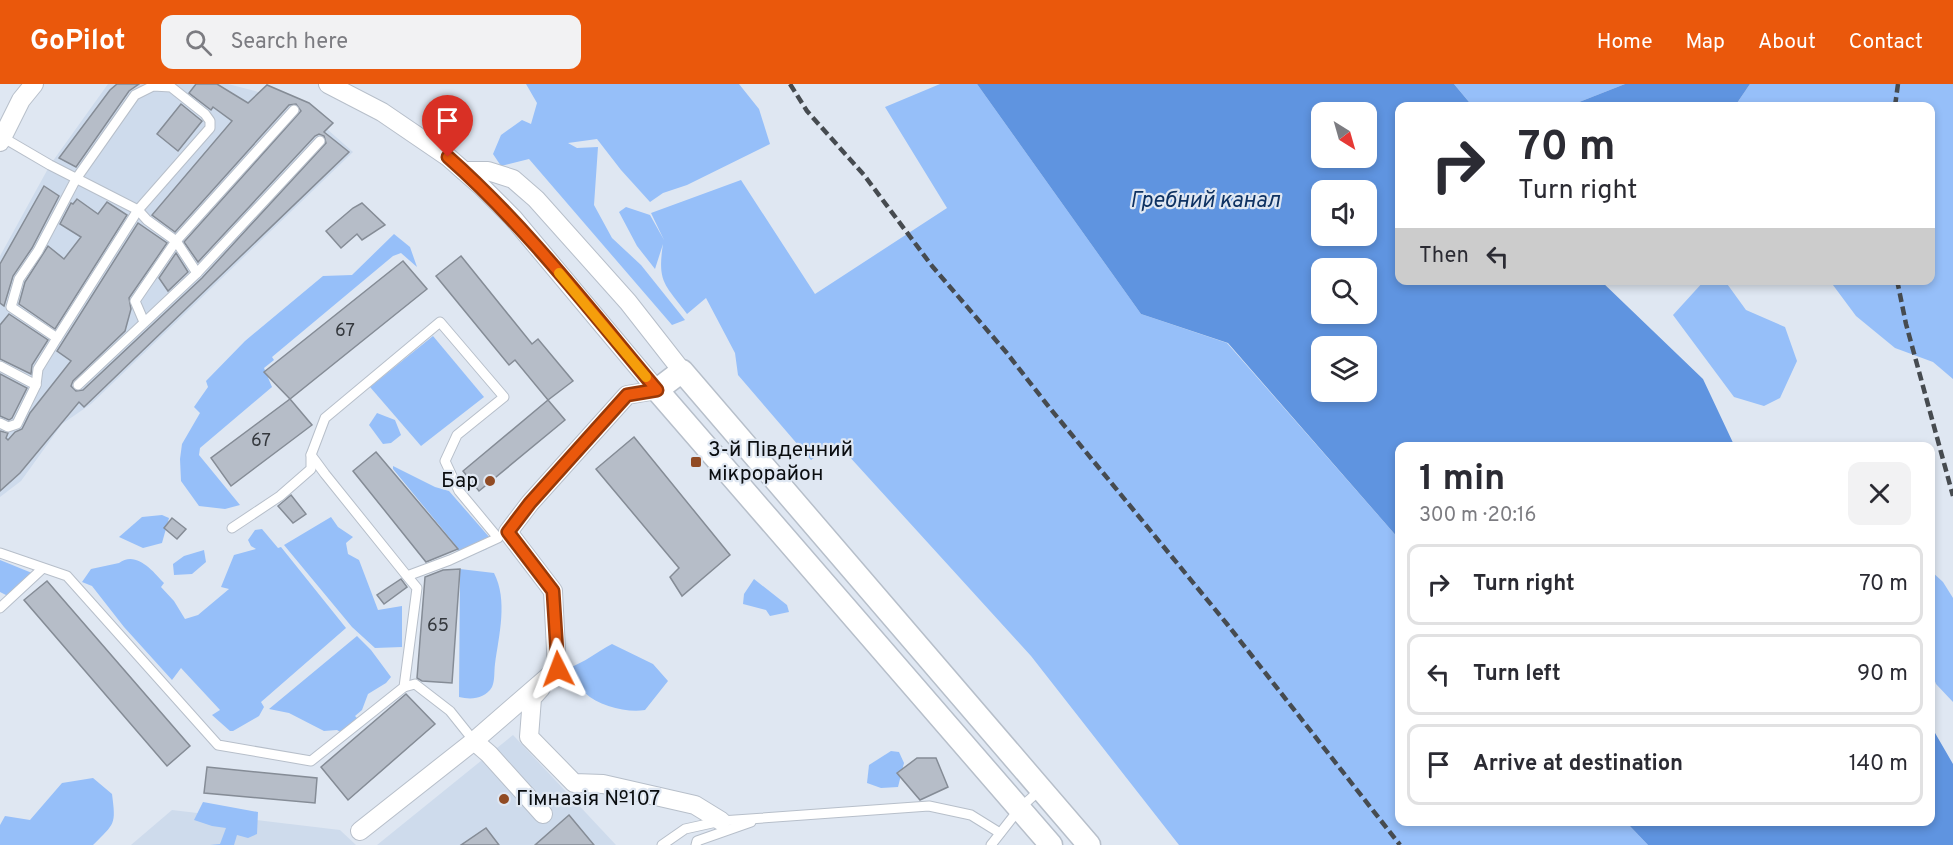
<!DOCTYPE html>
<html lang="en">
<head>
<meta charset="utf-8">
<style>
	:root { --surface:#fff; --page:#f2f2f3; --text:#2b2b33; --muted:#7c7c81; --line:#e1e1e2; --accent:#ea580c }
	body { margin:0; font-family:Overpass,sans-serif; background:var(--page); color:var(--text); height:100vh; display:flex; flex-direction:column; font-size:22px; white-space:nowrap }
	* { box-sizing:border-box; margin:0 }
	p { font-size:20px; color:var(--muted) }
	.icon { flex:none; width:33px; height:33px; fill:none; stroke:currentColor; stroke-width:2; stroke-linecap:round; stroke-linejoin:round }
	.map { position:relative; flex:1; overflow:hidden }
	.panel { position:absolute; left:1395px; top:358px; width:540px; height:384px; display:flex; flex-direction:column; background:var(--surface); border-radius:12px; box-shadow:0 3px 9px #0003 }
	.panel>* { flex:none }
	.hud { position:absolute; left:1395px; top:18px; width:540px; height:183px; border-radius:12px; box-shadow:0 3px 9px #0003; background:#fff; color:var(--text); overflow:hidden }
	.needle { width:39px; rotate:143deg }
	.controls { position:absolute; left:1311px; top:18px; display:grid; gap:12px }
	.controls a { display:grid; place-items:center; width:66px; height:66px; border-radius:12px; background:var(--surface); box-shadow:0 3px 9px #0003; font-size:30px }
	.pin { position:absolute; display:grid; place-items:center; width:51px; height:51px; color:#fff; margin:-62px -26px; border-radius:50% 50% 50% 0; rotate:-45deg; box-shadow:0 0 6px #0007 }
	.pin .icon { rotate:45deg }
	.me { position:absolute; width:66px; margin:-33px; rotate:357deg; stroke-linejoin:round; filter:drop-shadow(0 0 4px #0008) }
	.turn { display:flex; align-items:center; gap:21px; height:126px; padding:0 24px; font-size:27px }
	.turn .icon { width:78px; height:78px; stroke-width:2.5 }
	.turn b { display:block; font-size:42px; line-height:51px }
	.then { display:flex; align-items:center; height:57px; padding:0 24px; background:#0003; gap:12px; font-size:22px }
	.round { display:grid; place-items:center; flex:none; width:63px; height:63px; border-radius:12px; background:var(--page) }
	.overview { display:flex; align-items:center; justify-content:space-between; height:102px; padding:0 24px }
	h1 { font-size:36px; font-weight:700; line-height:45px }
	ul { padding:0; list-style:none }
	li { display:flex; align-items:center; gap:18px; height:81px; margin:0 12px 9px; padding:0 12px; border:3px solid var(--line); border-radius:12px }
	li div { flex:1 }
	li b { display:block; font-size:22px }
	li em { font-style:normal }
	header { display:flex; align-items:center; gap:36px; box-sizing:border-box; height:84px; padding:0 30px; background:var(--accent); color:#fff }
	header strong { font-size:28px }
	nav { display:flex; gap:33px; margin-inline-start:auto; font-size:21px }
	.search { width:420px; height:54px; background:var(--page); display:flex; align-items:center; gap:15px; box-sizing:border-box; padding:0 21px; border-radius:12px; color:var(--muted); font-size:22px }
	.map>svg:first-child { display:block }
</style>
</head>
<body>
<header>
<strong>GoPilot</strong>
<div class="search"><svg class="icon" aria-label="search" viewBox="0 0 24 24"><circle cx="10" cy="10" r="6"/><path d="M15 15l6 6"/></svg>Search here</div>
<nav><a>Home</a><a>Map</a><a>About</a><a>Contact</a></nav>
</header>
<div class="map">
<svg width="1953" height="761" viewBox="0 0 1953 761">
	<rect width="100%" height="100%" fill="#dfe7f2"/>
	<g fill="#cedbec">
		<polygon points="108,0 228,0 255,7 303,24 353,68 91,320 62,340 21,397 0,413 0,172 50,81"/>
		<polygon points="513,651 616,761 377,761"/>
		<polygon points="172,726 340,746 356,761 131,761"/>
	</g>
	<g fill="#96bff9">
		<polygon points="526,0 739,0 759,25 770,60 687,101 663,109 650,118 621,86 597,55 568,59 577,64 598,63 594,121 612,154 641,181 685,236 672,241 529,75 501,82 493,70 501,51 522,36 531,40 537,19"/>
		<path d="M940 0H977L1141 230 1227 259 1399 455 1400 738H1626L1648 761H1179L1031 572 837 359 811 376 738 291 735 269 706 214 687 230C665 200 657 199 663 160L655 185 637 162 619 128 626 123 650 131 664 156 651 129 741 96 815 210 947 124 885 23Z"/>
		<polygon points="1454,0 1625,0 1569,22 1480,22 1469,18"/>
		<polygon points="1750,0 1953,0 1953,295 1933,278 1895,264 1856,232 1830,197 1930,196 1930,22 1735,22"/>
		<polygon points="394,150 410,163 417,183 401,169 393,172 272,273 274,276 264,284 272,303 200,364 199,371 240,421 225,425 199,422 181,397 180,375 182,360 200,329 194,323 208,303 206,297 245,257 323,192 352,191"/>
		<polygon points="1704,197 1725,197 1746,226 1785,243 1797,277 1780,314 1764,322 1734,313 1673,231"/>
		<polygon points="433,252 484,313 421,362 370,303"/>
		<polygon points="377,329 395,336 401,351 391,359 383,360 369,341"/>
		<polygon points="393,382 435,403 449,407 490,454 487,465 455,478 458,464 393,385"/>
		<polygon points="162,431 169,434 162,459 143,464 119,453 142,433"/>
		<polygon points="331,433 338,443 353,453 346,459 348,470 359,476 378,526 402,522 402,563 375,564 352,543 284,461"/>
		<path d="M262 445 278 464 281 463 346 544 261 618 264 623 259 632 233 647H230L212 631 220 626 181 584 172 596 124 543 92 502 82 498 91 485 119 479C136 466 153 487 164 499L161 503 174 517 185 535 198 531 229 505 221 503 234 471 256 465 251 462 248 456 255 446Z"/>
		<polygon points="204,466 206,478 192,490 174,491 173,480 184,472"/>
		<polygon points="0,476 32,489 10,513 0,508"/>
		<path d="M460 485 494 489C508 516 499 551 495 580 494 587 495 597 492 603 485 615 471 616 459 613Z"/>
		<polygon points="1931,487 1943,498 1953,514 1953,618 1936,600 1931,587"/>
		<polygon points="754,495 787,521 789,528 770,532 766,526 743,520 744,510"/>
		<polygon points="357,552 371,566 391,593 386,599 368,610 362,626 355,632 359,636 342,649 337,646 324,647 289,629 269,625"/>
		<path d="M612 560 653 580 668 597 645 626C627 629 599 622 585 609 579 602 574 592 569 584 585 578 597 568 612 560Z"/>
		<polygon points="891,667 899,668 904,679 898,703 881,704 867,699 869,681"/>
		<path d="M93 694 112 710C116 741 115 739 93 761H0V741L5 732 30 736 62 699Z"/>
		<polygon points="203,718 258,728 257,750 248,754 237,751 234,761 210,761 220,760 226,744 212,742 194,736"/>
	</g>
	<g fill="#5f94e0" fill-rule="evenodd">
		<path d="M977 0H1454L1469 18 1480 22H1400V196L1601 197 1703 295 1735 363H1400L1399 455 1228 259 1141 230ZM1322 28H1366V74H1322ZM1322 106H1366V152H1322ZM1322 184H1366V230H1322ZM1322 262H1366V308H1322Z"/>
		<polygon points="1625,0 1750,0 1735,22 1569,22"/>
		<polygon points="1931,642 1953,680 1953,761 1648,761 1626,738 1930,738"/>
	</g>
	<g fill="#b6bdc8" stroke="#858c96" stroke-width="1.5">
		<polygon points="117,0 139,0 129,7 76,83 59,74 110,6"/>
		<polygon points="196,0 217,0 248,19 267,1 309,19 333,39 324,48 349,68 84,323 79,318 20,389 0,407 0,347 8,349 6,354 8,356 15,348 22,345 30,329 71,277 57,267 138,139 167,159 129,214 131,225 125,247 73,297 71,302 76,307 83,306 202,194 326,59 324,52 319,50 315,52 198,178 184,158 301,27 296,20 289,21 175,148 152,131 232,37 213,23 211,26 189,9"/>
		<polygon points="181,20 202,37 178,67 157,50"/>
		<polygon points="44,102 59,112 32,164 13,192 4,222 0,219 0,180"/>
		<polygon points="77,115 98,130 107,118 127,131 55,245 19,220 25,198 48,162 64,175 81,153 60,140 71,119 73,120"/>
		<polygon points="362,119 385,141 362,156 357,150 341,164 326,147 353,124"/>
		<polygon points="176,169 188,188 168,207 159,194"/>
		<polygon points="461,172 532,260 538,255 573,297 548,316 515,276 509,281 436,192"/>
		<polygon points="403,177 427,205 290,315 264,288"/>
		<polygon points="9,230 48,256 32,281 31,290 0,275 0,241"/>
		<polygon points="0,290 27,304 12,334 9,336 0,332"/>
		<polygon points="290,315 312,341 231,402 211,374"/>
		<polygon points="548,316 565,336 479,407 463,387"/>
		<polygon points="634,353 730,471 682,512 670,493 679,484 596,385"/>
		<polygon points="376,368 458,465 426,478 353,387"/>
		<polygon points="291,411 306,430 293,439 278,422"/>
		<polygon points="172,434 186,445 177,455 164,444"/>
		<polygon points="460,485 452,599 422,597 417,594 425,493 443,486"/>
		<polygon points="401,495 407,503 384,520 377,511"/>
		<polygon points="47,497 190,662 167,682 24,516"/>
		<polygon points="406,610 435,640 348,716 321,683"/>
		<polygon points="917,674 936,674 948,703 920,716 897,689"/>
		<polygon points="207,683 317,694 315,719 204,709"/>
		<polygon points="569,731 594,761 535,761"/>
		<polygon points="486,744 499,761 461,761"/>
	</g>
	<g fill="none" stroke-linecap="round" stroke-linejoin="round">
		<g stroke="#b7bfca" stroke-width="11">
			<g id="service">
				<polygon points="153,2 171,3 205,30 210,37 210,44 138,126 57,254 11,223 19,195 38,167 76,95 135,11"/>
				<polyline points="2,53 50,81 138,126 147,136 176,157 197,189"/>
				<polyline points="144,238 135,217 176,157 294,26"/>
				<polyline points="0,282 36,301 17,340 8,343 0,339"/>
				<polyline points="36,301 38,285 57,254"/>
				<polyline points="78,301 197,189 320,57"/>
				<polyline points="232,444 280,412 311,385 311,371"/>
				<polyline points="0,469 67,492 218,661 311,677 404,603 417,504 407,492 325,390 311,371 325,334 440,238 504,313 457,351 445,377 459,407 498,454 450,476 407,492"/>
				<polyline points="0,524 42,485"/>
				<polyline points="404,603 415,600 450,627 474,657"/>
				<polyline points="662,761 685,745 721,737 929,722 971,731 1000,749"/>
				<polyline points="696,761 697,757 751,738"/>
				<polyline points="991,761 1020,724 1041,705"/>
			</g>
		</g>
		<g stroke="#b7bfca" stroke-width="20">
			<g id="minor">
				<polyline points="328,0 382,28 448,73 481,102 513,134 657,306"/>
				<polyline points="0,58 21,16 34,0"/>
				<polyline points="464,87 488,87 513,95 536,115 628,218 682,287"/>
				<polyline points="541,604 532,614 529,653 574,699 603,700 695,721 721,737"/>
				<polyline points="474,657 489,670 543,730"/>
				<polyline points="360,747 474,657 557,585 553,507 508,448 530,419 627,311 657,306"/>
			</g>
		</g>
		<g stroke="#b7bfca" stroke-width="25">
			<polyline id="tertiary" points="1051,761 657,306 682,287 1089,761"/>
		</g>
		<use href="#service" stroke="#fff" stroke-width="9"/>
		<use href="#minor" stroke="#fff" stroke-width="18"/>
		<use href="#tertiary" stroke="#fff" stroke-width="22"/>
		<g stroke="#464b50" stroke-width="4.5" stroke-dasharray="9 4.5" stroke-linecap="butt">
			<polyline points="790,0 807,27 864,91 932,182 1006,268 1049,323 1227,540 1400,761"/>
			<polyline points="1895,22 1898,0"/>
			<polyline points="1897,196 1906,240 1953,412"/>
		</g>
	</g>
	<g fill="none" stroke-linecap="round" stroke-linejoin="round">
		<g stroke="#983908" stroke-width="15">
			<path id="route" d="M448 73C526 142 590 226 657 306L627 311 530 419 508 448 553 507 558 585"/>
		</g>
		<use href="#route" stroke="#ea580c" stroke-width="10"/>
		<polyline stroke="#f59e0b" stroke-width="10" points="559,189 646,293"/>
	</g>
	<g fill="#914b24" stroke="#dfe7f2" stroke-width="2">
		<rect x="690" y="372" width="12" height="12" rx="3"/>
		<circle cx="490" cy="397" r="6"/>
		<circle cx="504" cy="715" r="6"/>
	</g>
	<g text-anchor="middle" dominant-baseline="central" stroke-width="4.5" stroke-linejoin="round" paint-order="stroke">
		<g font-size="18" fill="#35393e">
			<text x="345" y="247">67</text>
			<text x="261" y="357">67</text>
			<text x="438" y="542">65</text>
		</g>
		<g font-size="21" fill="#0a0d10" stroke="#dfe7f2" text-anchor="start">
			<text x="708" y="366">3-й Південний<tspan x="708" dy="24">мікрорайон</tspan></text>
			<text x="478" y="397" text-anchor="end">Бар</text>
			<text x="516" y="715">Гімназія №107</text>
		</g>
		<g font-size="22" font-style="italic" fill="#0e3262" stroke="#dfe7f2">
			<text x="1205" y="117">Гребний канал</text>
		</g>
	</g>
</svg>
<div class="controls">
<a><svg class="needle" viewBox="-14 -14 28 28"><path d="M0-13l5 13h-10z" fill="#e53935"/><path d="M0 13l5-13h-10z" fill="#7c7c81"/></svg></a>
<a><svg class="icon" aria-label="sound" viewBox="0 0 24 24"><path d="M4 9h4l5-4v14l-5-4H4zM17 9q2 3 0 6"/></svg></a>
<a><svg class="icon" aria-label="search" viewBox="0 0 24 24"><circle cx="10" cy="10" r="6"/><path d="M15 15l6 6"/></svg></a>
<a><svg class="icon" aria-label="layers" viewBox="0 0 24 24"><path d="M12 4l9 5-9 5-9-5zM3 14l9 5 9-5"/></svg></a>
</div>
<div class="pin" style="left:448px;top:73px;background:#d93025"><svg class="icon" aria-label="arrive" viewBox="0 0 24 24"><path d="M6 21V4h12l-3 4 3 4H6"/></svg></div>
<svg class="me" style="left:558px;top:585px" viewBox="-20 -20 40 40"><path d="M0-17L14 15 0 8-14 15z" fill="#ea580c" stroke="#fff" stroke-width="4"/></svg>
<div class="hud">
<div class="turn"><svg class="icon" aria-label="right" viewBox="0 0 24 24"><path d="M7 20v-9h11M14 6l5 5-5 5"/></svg><div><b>70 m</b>Turn right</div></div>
<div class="then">Then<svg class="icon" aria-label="left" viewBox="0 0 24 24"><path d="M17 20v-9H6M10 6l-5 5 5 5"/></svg></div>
</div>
<section class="panel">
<div class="overview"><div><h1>1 min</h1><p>300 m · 20:16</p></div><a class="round"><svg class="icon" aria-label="close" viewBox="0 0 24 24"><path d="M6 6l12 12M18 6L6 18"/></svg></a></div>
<ul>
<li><svg class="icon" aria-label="right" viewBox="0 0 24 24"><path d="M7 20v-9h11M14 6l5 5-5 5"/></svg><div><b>Turn right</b></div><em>70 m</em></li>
<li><svg class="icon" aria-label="left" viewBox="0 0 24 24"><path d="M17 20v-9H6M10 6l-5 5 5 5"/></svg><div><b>Turn left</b></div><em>90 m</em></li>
<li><svg class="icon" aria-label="arrive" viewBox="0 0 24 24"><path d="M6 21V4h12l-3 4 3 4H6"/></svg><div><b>Arrive at destination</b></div><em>140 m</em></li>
</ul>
</section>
</div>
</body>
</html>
